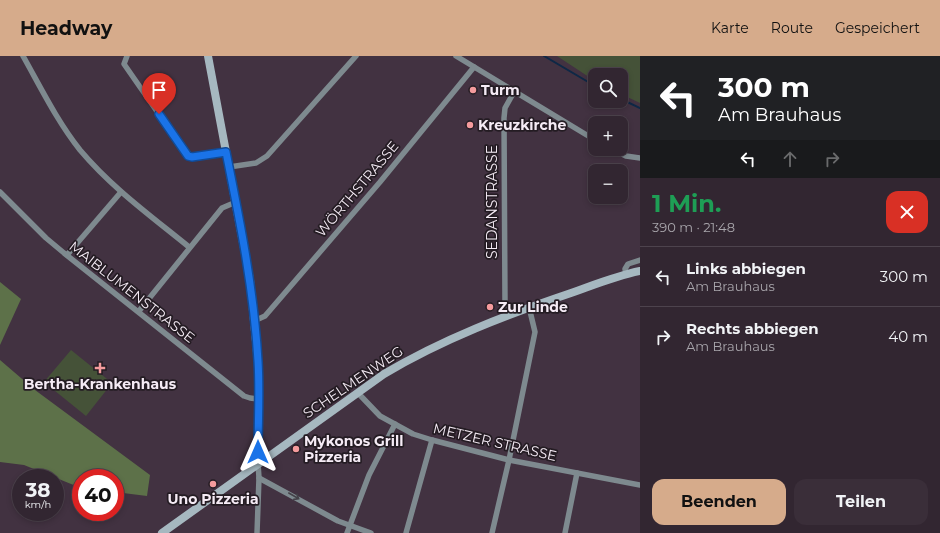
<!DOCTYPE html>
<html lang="de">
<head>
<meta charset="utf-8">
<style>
	:root { --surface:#322631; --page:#3a2e39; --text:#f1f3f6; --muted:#a8a5ab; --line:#4d434d; --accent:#d6ab8b }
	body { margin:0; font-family:Montserrat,sans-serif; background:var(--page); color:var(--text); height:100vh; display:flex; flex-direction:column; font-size:15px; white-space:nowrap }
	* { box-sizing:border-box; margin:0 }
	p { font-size:13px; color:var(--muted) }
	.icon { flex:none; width:22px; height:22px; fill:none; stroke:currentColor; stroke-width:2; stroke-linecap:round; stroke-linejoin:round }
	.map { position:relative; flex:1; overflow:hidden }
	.drawer { display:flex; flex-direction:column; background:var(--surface); width:300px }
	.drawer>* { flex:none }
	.guide { background:#202124; color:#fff; overflow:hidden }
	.fabs { position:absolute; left:588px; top:12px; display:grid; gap:8px }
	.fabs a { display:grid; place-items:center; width:40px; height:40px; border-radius:8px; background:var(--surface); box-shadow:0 2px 6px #0003,0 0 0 1px var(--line); font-size:20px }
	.speed { position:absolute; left:12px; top:413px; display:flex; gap:8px; font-size:20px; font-weight:700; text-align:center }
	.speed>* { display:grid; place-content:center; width:52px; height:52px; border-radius:50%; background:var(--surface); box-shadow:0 2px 6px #0003,0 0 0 1px var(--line); line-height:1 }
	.speed small { font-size:10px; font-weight:400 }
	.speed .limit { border:6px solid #d22; background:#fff; color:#111 }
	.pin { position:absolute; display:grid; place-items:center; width:34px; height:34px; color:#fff; margin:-41px -17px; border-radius:50% 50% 50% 0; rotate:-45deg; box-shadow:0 0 4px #0007 }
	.pin .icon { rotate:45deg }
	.me { position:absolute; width:44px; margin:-22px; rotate:0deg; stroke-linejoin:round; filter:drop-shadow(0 0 3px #0008) }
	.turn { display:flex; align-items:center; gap:14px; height:84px; padding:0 12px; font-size:18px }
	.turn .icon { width:52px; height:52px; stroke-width:2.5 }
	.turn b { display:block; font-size:28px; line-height:34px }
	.lanes { display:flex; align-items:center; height:38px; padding:0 12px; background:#0003; justify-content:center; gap:20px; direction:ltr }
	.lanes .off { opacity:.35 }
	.round { display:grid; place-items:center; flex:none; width:42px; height:42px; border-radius:12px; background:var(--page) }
	.summary { display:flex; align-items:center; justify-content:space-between; height:68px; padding:0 12px }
	h1 { font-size:24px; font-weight:700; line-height:30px; color:#1e9e55 }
	.action { display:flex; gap:8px; margin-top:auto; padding:8px 12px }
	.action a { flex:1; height:46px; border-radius:12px; background:var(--accent); color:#111; font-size:16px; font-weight:700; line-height:46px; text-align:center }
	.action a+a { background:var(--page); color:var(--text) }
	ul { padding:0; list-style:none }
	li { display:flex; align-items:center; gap:12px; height:60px; padding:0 12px; border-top:1px solid var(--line) }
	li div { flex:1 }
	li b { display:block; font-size:15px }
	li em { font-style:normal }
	header { display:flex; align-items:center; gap:24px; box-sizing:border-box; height:56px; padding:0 20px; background:var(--accent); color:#111 }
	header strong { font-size:19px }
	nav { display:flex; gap:22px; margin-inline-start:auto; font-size:14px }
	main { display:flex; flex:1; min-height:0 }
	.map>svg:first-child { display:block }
</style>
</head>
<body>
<header>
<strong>Headway</strong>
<nav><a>Karte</a><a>Route</a><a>Gespeichert</a></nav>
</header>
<main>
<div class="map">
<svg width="640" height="477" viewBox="0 0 640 477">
	<rect width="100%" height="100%" fill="#423241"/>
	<g fill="#455238">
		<polygon points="557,0 640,0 640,47 621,38 621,19 595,19 595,25"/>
		<polygon points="71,294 112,327 86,360 44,326"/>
	</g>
	<g fill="#5d7149">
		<polygon points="0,226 21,243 0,289"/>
		<polygon points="0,304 35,334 150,419 147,440 115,436 115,422 81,422 81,432 24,409 0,406"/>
	</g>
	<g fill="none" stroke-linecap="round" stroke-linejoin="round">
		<g stroke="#0e2846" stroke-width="2">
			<polyline points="544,0 595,30"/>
			<polyline points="621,43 640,52"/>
		</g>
		<g stroke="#7e8a8f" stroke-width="5.5">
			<path d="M23 0C41 32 57 65 80 94 112 132 151 160 189 191"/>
			<polyline points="127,0 124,8 188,100 192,101 227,96"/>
			<polyline points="456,0 595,84"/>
			<polyline points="612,93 626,100 640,102"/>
			<polyline points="229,111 256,107 267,100 356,0"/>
			<polyline points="0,136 46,182 64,197 244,340 250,342 258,343"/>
			<polyline points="67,199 121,136"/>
			<polyline points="626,218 625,213 628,208 640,204"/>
			<polyline points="139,255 222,152 236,146"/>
			<polyline points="507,259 505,248 504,62 505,52 514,36"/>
			<polyline points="254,265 265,260 380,126 474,11"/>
			<polyline points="358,337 380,360 413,378 432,384 509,404 640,429"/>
			<polyline points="259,422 338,465 371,477"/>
			<polyline points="257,477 259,422 258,407"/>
			<polyline points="347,477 369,419 395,368"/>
			<polyline points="406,477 432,384"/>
			<polyline points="492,477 509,404 535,276 529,251"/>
			<polyline points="565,477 577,417"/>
		</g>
		<g stroke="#a6b8c0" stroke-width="8">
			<polyline points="208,0 250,224 258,306 258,407"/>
			<path d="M162 477 384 318C443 283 506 259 571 237 594 229 616 220 640 215"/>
		</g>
	</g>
	<defs><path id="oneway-shaft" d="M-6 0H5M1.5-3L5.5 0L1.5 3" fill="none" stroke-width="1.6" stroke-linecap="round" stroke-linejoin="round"/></defs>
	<use stroke="#444249" href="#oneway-shaft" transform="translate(294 440) rotate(30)"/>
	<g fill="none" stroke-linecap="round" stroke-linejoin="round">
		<g stroke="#114b97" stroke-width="10">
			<path id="route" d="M159 58 188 100 192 101 226 96C240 165 254 235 258 305 260 336 258 366 258 396"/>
		</g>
		<use href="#route" stroke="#1a73e8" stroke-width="7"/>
	</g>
	<g fill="#f59b9d" stroke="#241c23" stroke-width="1.5">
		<circle cx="473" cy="34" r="4"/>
		<circle cx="470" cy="69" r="4"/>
		<circle cx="490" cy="251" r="4"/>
		<path d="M98 306h4v4h4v4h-4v4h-4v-4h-4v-4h4z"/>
		<circle cx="296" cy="393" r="4"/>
		<circle cx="213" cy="428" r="4"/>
	</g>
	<g text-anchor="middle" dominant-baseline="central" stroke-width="3.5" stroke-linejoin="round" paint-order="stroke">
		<g font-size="14" font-weight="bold" fill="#f5ebf5" stroke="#241c23" text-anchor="start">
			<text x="481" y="34">Turm</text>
			<text x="478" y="69">Kreuzkirche</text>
			<text x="498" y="251">Zur Linde</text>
			<text x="100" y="328" text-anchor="middle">Bertha-Krankenhaus</text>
			<text x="304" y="385">Mykonos Grill<tspan x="304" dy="16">Pizzeria</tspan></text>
			<text x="213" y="443" text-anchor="middle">Uno Pizzeria</text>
		</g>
		<g font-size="14" fill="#f5ebf5" stroke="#241c23">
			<text transform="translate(357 133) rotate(-50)">WÖRTHSTRASSE</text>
			<text transform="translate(492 146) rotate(-90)">SEDANSTRASSE</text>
			<text transform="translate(132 236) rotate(38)">MAIBLUMENSTRASSE</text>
			<text transform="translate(353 326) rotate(-34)">SCHELMENWEG</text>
			<text transform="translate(495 386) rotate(13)">METZER STRASSE</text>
		</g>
	</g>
</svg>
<div class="fabs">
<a><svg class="icon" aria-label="search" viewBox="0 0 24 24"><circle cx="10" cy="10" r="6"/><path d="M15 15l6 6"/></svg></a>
<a>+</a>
<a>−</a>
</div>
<div class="speed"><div>38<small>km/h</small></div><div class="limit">40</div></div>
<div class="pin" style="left:159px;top:58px;background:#d93025"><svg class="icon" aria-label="arrive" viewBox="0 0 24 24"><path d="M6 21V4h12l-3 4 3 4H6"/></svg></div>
<svg class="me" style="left:258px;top:396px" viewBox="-20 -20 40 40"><path d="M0-17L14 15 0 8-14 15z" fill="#1a73e8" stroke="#fff" stroke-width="4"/></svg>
</div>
<section class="drawer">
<div class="guide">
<div class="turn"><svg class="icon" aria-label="left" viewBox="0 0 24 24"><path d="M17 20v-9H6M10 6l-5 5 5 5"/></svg><div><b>300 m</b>Am Brauhaus</div></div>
<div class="lanes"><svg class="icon" aria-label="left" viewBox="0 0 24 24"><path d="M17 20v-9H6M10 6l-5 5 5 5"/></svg><svg class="icon off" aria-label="ahead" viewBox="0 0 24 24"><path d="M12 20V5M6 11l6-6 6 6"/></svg><svg class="icon off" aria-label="right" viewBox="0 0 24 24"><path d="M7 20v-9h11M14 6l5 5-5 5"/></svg></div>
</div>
<div class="summary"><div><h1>1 Min.</h1><p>390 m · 21:48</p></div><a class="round" style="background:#d93025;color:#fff"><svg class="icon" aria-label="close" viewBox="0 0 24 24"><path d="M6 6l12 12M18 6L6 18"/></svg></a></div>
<ul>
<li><svg class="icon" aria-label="left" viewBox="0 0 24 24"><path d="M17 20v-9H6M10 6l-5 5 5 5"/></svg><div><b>Links abbiegen</b><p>Am Brauhaus</p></div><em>300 m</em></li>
<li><svg class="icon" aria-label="right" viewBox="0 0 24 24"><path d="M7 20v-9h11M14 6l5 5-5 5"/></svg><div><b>Rechts abbiegen</b><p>Am Brauhaus</p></div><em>40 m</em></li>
</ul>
<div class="action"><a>Beenden</a><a>Teilen</a></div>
</section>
</main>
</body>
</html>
